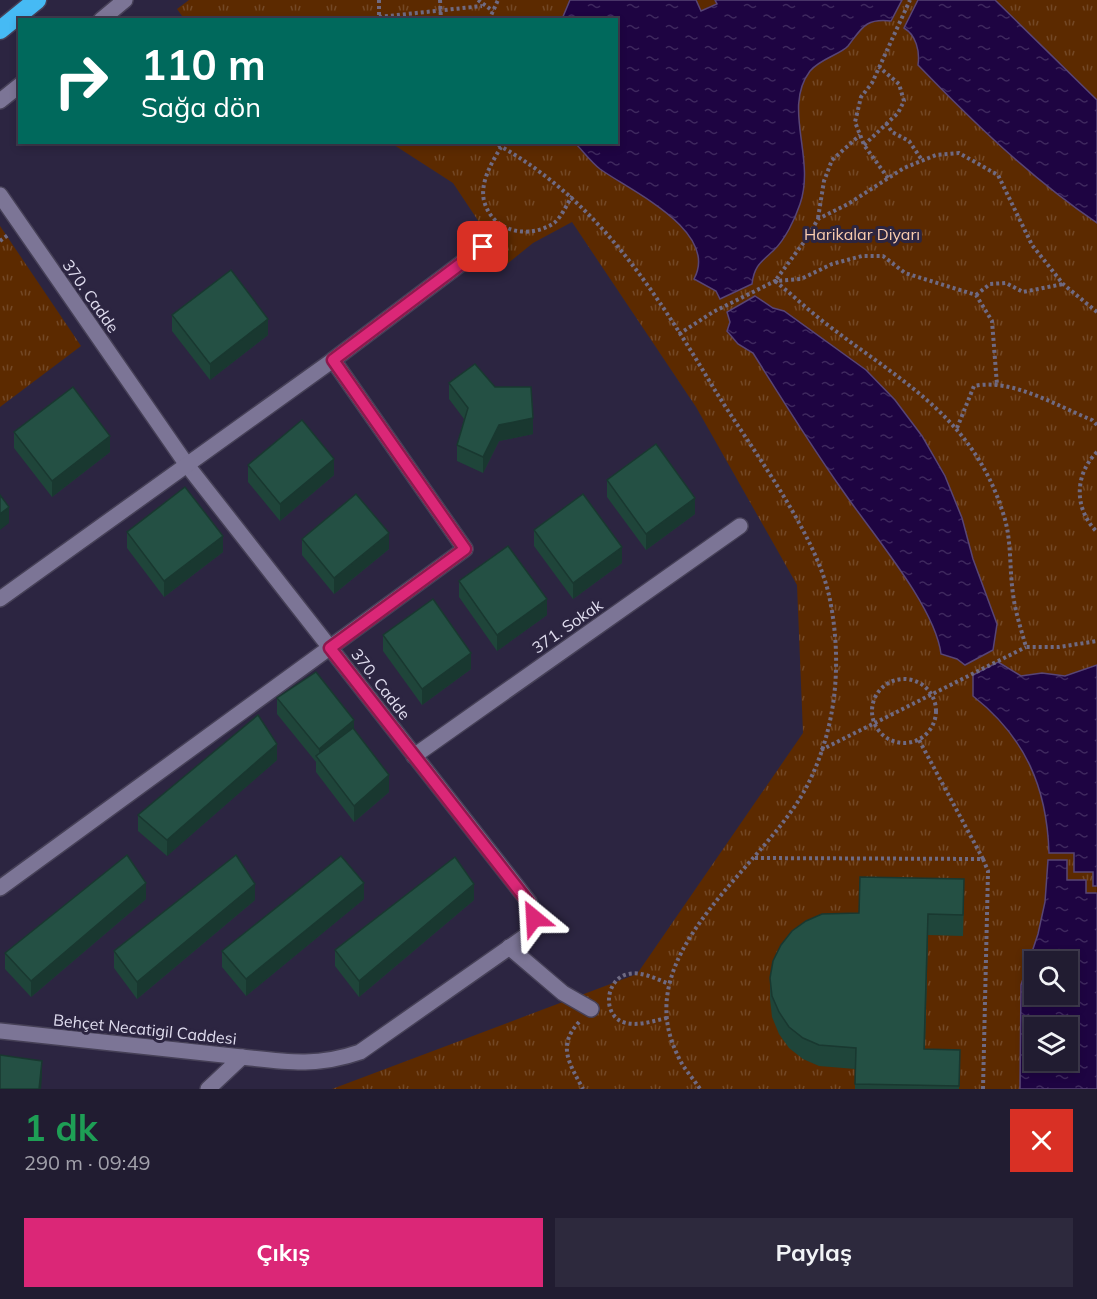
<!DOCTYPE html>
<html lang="tr">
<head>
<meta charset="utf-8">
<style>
	:root { --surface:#211c31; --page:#2d293d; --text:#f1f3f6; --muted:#a2a1ab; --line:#3e3a4d; --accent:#db2777 }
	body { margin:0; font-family:Mulish,sans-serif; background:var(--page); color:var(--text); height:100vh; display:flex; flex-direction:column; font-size:22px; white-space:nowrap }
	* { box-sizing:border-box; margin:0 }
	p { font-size:20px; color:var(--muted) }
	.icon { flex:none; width:33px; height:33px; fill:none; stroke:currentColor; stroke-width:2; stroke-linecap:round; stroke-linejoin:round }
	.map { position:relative; height:1089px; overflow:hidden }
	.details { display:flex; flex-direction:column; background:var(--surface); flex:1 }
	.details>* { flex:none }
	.guide { position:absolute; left:18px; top:18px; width:600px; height:126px; border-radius:0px; box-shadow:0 3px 9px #0003,0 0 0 2px var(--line); background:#00695c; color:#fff; overflow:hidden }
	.controls { position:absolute; left:1024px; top:951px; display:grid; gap:12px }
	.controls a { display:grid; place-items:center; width:54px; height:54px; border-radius:0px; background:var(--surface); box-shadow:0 3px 9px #0003,0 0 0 2px var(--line); font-size:30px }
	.pin { position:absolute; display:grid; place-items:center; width:51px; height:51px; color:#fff; margin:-26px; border-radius:12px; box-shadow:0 3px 9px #0006 }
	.me { position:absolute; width:66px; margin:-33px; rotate:333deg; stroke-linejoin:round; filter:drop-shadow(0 0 4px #0008) }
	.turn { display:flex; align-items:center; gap:21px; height:126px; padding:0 24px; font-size:27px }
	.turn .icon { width:78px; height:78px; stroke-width:2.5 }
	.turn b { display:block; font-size:42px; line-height:51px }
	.round { display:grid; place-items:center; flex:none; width:63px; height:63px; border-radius:0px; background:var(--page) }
	.head { display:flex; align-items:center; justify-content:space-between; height:102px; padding:0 24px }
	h1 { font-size:36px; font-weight:700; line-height:45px; color:#1e9e55 }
	.button { display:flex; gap:12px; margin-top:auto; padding:12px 24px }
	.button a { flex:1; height:69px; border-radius:0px; background:var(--accent); color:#fff; font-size:24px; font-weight:700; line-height:69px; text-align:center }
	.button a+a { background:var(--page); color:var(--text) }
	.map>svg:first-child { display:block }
</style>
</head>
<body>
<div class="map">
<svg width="1097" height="1089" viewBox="0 0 1097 1089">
	<defs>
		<pattern id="park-tufts" width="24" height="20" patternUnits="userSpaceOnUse" patternTransform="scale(1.5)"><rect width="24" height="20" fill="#5c2a00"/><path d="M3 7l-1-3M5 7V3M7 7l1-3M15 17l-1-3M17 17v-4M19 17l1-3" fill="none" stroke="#734826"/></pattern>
		<pattern id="water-ripples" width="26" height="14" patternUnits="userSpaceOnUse" patternTransform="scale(1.5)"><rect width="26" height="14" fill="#1e0442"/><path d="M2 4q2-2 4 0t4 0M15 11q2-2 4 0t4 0" fill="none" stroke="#3e285e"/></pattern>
	</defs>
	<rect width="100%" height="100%" fill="#2c2541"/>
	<g fill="url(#park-tufts)" fill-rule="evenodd">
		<path d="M189 0H1097V1089H332L637 974 803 733 797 585 696 407 572 222 533 243 507 264 453 183 391 143 616 142V20H185L177 9ZM1035 962H1068V994H1035ZM1035 1028H1068V1060H1035Z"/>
		<polygon points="0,226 81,346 0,407"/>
	</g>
	<g fill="url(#water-ripples)" stroke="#584576" stroke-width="1.5" fill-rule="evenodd">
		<path d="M570 0H696L701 11 717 4 715 0H902L891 21C865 18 862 28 848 46 841 54 820 59 810 71 782 108 816 158 800 204 795 219 785 240 773 251 761 262 754 266 752 284L720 299 716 291 694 279C720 231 629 190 600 169 591 162 583 151 575 143L616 142V20L562 19Z"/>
		<path d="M918 0H995L1097 100V223C1031 178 973 122 918 65 920 51 916 35 904 28Z"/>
		<path d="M755 296 773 308 784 311 866 370 895 400 922 436 945 476 962 518 973 559 997 624 993 650 965 665 957 659 941 654C935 606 871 532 843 491 811 446 782 399 753 353L738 344 727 331 730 322 727 312Z"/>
		<path d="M998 662 1021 676 1042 673 1065 676 1097 665V886H1093V872H1074V853H1049C1047 787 1025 737 973 696V675Z"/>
		<path d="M1048 860H1067V880H1086V893H1097V1089H1020L1021 985 1038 934 1045 902ZM1035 962H1068V994H1035ZM1035 1028H1068V1060H1035Z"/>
	</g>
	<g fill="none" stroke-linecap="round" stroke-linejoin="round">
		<g stroke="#464057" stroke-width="18">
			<g id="minor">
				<polyline points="101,20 125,0"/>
				<polyline points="0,101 20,85"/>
				<path d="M0 195 187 465 529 902 534 918 527 935 360 1052C317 1067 286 1062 242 1057"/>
				<polyline points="0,599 333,360 483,247"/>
				<polyline points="414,756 740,526"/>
				<polyline points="0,888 465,549 333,360"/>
				<polyline points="509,947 563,993 591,1009"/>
				<polyline points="0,1031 242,1057 208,1089"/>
			</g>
		</g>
		<g stroke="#464057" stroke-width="21">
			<polyline id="highway" points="0,30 37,0"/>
		</g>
		<g stroke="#6f6a82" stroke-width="4" stroke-dasharray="3 3" stroke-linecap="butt">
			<polyline points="379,0 379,17"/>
			<polyline points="440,0 441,20"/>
			<polyline points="478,0 493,11"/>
			<polyline points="379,17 482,6"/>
			<polyline points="489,20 498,0"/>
			<polyline points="886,123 892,132 909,141 922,160"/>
			<path d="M493 142C596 198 654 289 713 387 749 446 817 533 830 600 842 661 837 725 809 782 768 867 625 950 678 1056 683 1068 693 1078 700 1089"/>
			<polyline points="864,145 898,113 904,101 899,84 879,67"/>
			<path d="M501 147C492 162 478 185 485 204 495 233 530 239 554 223 561 218 567 204 572 196"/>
			<polyline points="888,178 864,145 855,122 861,97 872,83 910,0"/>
			<polyline points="818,218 824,181 832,160 860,135"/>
			<polyline points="0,241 8,235"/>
			<polyline points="976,295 990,284 1006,283 1023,292 1063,284"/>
			<path d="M1097 312 1063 284 1032 245 998 175 959 153 936 155 904 168 848 204 818 219 807 238 775 281C790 293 805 307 820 319 896 379 972 414 1003 513 1012 539 1009 566 1013 594 1015 611 1021 629 1026 647H1059L1097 641"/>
			<polyline points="679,334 713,312 775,281 801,279 832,264 862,256 883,256 905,273 976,295 992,321 997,385"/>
			<path d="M957 428 974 386C1012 378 1057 406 1092 420L1097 425"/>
			<path d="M1097 452C1074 475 1074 509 1097 532"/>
			<circle cx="904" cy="711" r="32"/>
			<polyline points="821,750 1026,647"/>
			<polyline points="755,858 983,859 919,740"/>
			<path d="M667 1018C653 1021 639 1026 626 1023 601 1017 605 979 628 974 641 971 657 979 669 984"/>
			<path d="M579 1022C557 1046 569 1063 583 1089"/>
			<polyline points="983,1089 988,871 983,859"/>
		</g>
		<use href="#minor" stroke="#7c7596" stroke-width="15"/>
		<use href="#highway" stroke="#46baf4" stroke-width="18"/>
	</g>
	<g fill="#1f453a">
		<polygon points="172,315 268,335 210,380 172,331"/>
		<polygon points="449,383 533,434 499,441 483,473 457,461 457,445 464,419 449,399"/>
		<polygon points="14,432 110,452 52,497 14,448"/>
		<polygon points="248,465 334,475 280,521 248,482"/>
		<polygon points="607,480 695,514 646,550 607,497"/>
		<polygon points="534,530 622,563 573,599 534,546"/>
		<polygon points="127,532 223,552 164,597 127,548"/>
		<polygon points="302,539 389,549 334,594 302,555"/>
		<polygon points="459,581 547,615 497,651 459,597"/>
		<polygon points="383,635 471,669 422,705 383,651"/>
		<polygon points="277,698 354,730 389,792 354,822 316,772 316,762 277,714"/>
		<polygon points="277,760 167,856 138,831 138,815"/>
		<polygon points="146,899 31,997 5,969 5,953"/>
		<polygon points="364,899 246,996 222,967 222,951"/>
		<polygon points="255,900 137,999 114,968 114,951"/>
		<polygon points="474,900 359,997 335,966 335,950"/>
		<polygon points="964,900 963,936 928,935 925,1049 960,1050 959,1089 855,1089 855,1069 819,1066 803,1059 789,1048 779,1034 772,1017 770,999 770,978 859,913"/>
	</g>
	<g fill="#193830">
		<polygon points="268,319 268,335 210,380 210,364"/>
		<polygon points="533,418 533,434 499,441 483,473 483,457 499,425"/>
		<polygon points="110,436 110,452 52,497 52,481"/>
		<polygon points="334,459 334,475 280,521 280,504"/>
		<polygon points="695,498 695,514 646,550 646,534"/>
		<polygon points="9,507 9,523 0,530 0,514"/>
		<polygon points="389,533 389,549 334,594 334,578"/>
		<polygon points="223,536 223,552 164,597 164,581"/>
		<polygon points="622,547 622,563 573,599 573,583"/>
		<polygon points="547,599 547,615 497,651 497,635"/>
		<polygon points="471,653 471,669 422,705 422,689"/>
		<polygon points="354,720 354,736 319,759 319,749"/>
		<polygon points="277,744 277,760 167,856 167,840"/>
		<polygon points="389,775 389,792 354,822 354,806"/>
		<polygon points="146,883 146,899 31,997 31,981"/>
		<polygon points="364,883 364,899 246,996 246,979"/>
		<polygon points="255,884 255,900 137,999 137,982"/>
		<polygon points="474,884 474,900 359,997 359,981"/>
		<polygon points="42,1061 42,1077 41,1089 39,1089"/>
	</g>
	<g fill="#245044" stroke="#193830" stroke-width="1.5">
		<polygon points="231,270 268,319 210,364 172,315"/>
		<polygon points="475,364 495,387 531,387 533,418 499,425 483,457 457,445 468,408 449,383"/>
		<polygon points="73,387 110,436 52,481 14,432"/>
		<polygon points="302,420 334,459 280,504 248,465"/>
		<polygon points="656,444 695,498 646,534 607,480"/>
		<polygon points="185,487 223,536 164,581 127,532"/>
		<polygon points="356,494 389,533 334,578 302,539"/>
		<polygon points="583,494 622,547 573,583 534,530"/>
		<polygon points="0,495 9,507 0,514"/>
		<polygon points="508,546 547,599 497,635 459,581"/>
		<polygon points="433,599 471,653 422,689 383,635"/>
		<polygon points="316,672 354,720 319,749 277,698"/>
		<polygon points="258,715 277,744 167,840 138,815"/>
		<polygon points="353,728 389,775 354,806 316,756"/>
		<polygon points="127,855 146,883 31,981 5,953"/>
		<polygon points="236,855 255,884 137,982 114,951"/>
		<polygon points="341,856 364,883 246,979 222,951"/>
		<polygon points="455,857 474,884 359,981 335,950"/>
		<polygon points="860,877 964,879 963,915 928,914 924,1049 960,1050 959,1086 855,1084 856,1048 819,1045 803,1038 789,1027 779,1012 772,996 770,978 773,961 781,945 792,931 806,921 822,914 859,913"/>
		<polygon points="0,1055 42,1061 39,1089 0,1089"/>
	</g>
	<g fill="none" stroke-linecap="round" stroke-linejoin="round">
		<g stroke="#8e194d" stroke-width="15">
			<polyline id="route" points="483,247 333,360 465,549 330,648 529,903 534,918"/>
		</g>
		<use href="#route" stroke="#db2777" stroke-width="10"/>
	</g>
	<g text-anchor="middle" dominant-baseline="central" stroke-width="6" stroke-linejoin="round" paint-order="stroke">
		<g font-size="16" fill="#faccaf" stroke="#2c2541">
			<text x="862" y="234">Harikalar Diyarı</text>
		</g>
		<g font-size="16" fill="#e0ddef" stroke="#2c2541">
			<text transform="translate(91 296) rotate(55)">370. Cadde</text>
			<text transform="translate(567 626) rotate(-35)">371. Sokak</text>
			<text transform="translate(381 684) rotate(52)">370. Cadde</text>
			<text transform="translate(145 1029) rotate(6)">Behçet Necatigil Caddesi</text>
		</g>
	</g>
</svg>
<div class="controls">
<a><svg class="icon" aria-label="search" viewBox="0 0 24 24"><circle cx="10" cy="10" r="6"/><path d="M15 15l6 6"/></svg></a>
<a><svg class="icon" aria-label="layers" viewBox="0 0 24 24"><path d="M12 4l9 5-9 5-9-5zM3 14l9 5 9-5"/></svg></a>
</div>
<div class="pin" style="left:483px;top:247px;background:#d93025"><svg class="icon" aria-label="arrive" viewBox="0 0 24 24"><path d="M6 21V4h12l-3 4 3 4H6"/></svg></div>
<svg class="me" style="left:534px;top:918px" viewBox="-20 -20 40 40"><path d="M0-17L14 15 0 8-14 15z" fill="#db2777" stroke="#fff" stroke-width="4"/></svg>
<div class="guide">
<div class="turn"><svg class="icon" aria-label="right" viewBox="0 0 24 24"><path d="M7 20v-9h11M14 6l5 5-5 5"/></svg><div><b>110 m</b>Sağa dön</div></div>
</div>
</div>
<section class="details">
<div class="head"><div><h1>1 dk</h1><p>290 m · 09:49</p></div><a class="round" style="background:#d93025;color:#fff"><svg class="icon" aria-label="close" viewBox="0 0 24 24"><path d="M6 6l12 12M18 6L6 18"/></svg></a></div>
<div class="button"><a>Çıkış</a><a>Paylaş</a></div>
</section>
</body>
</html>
